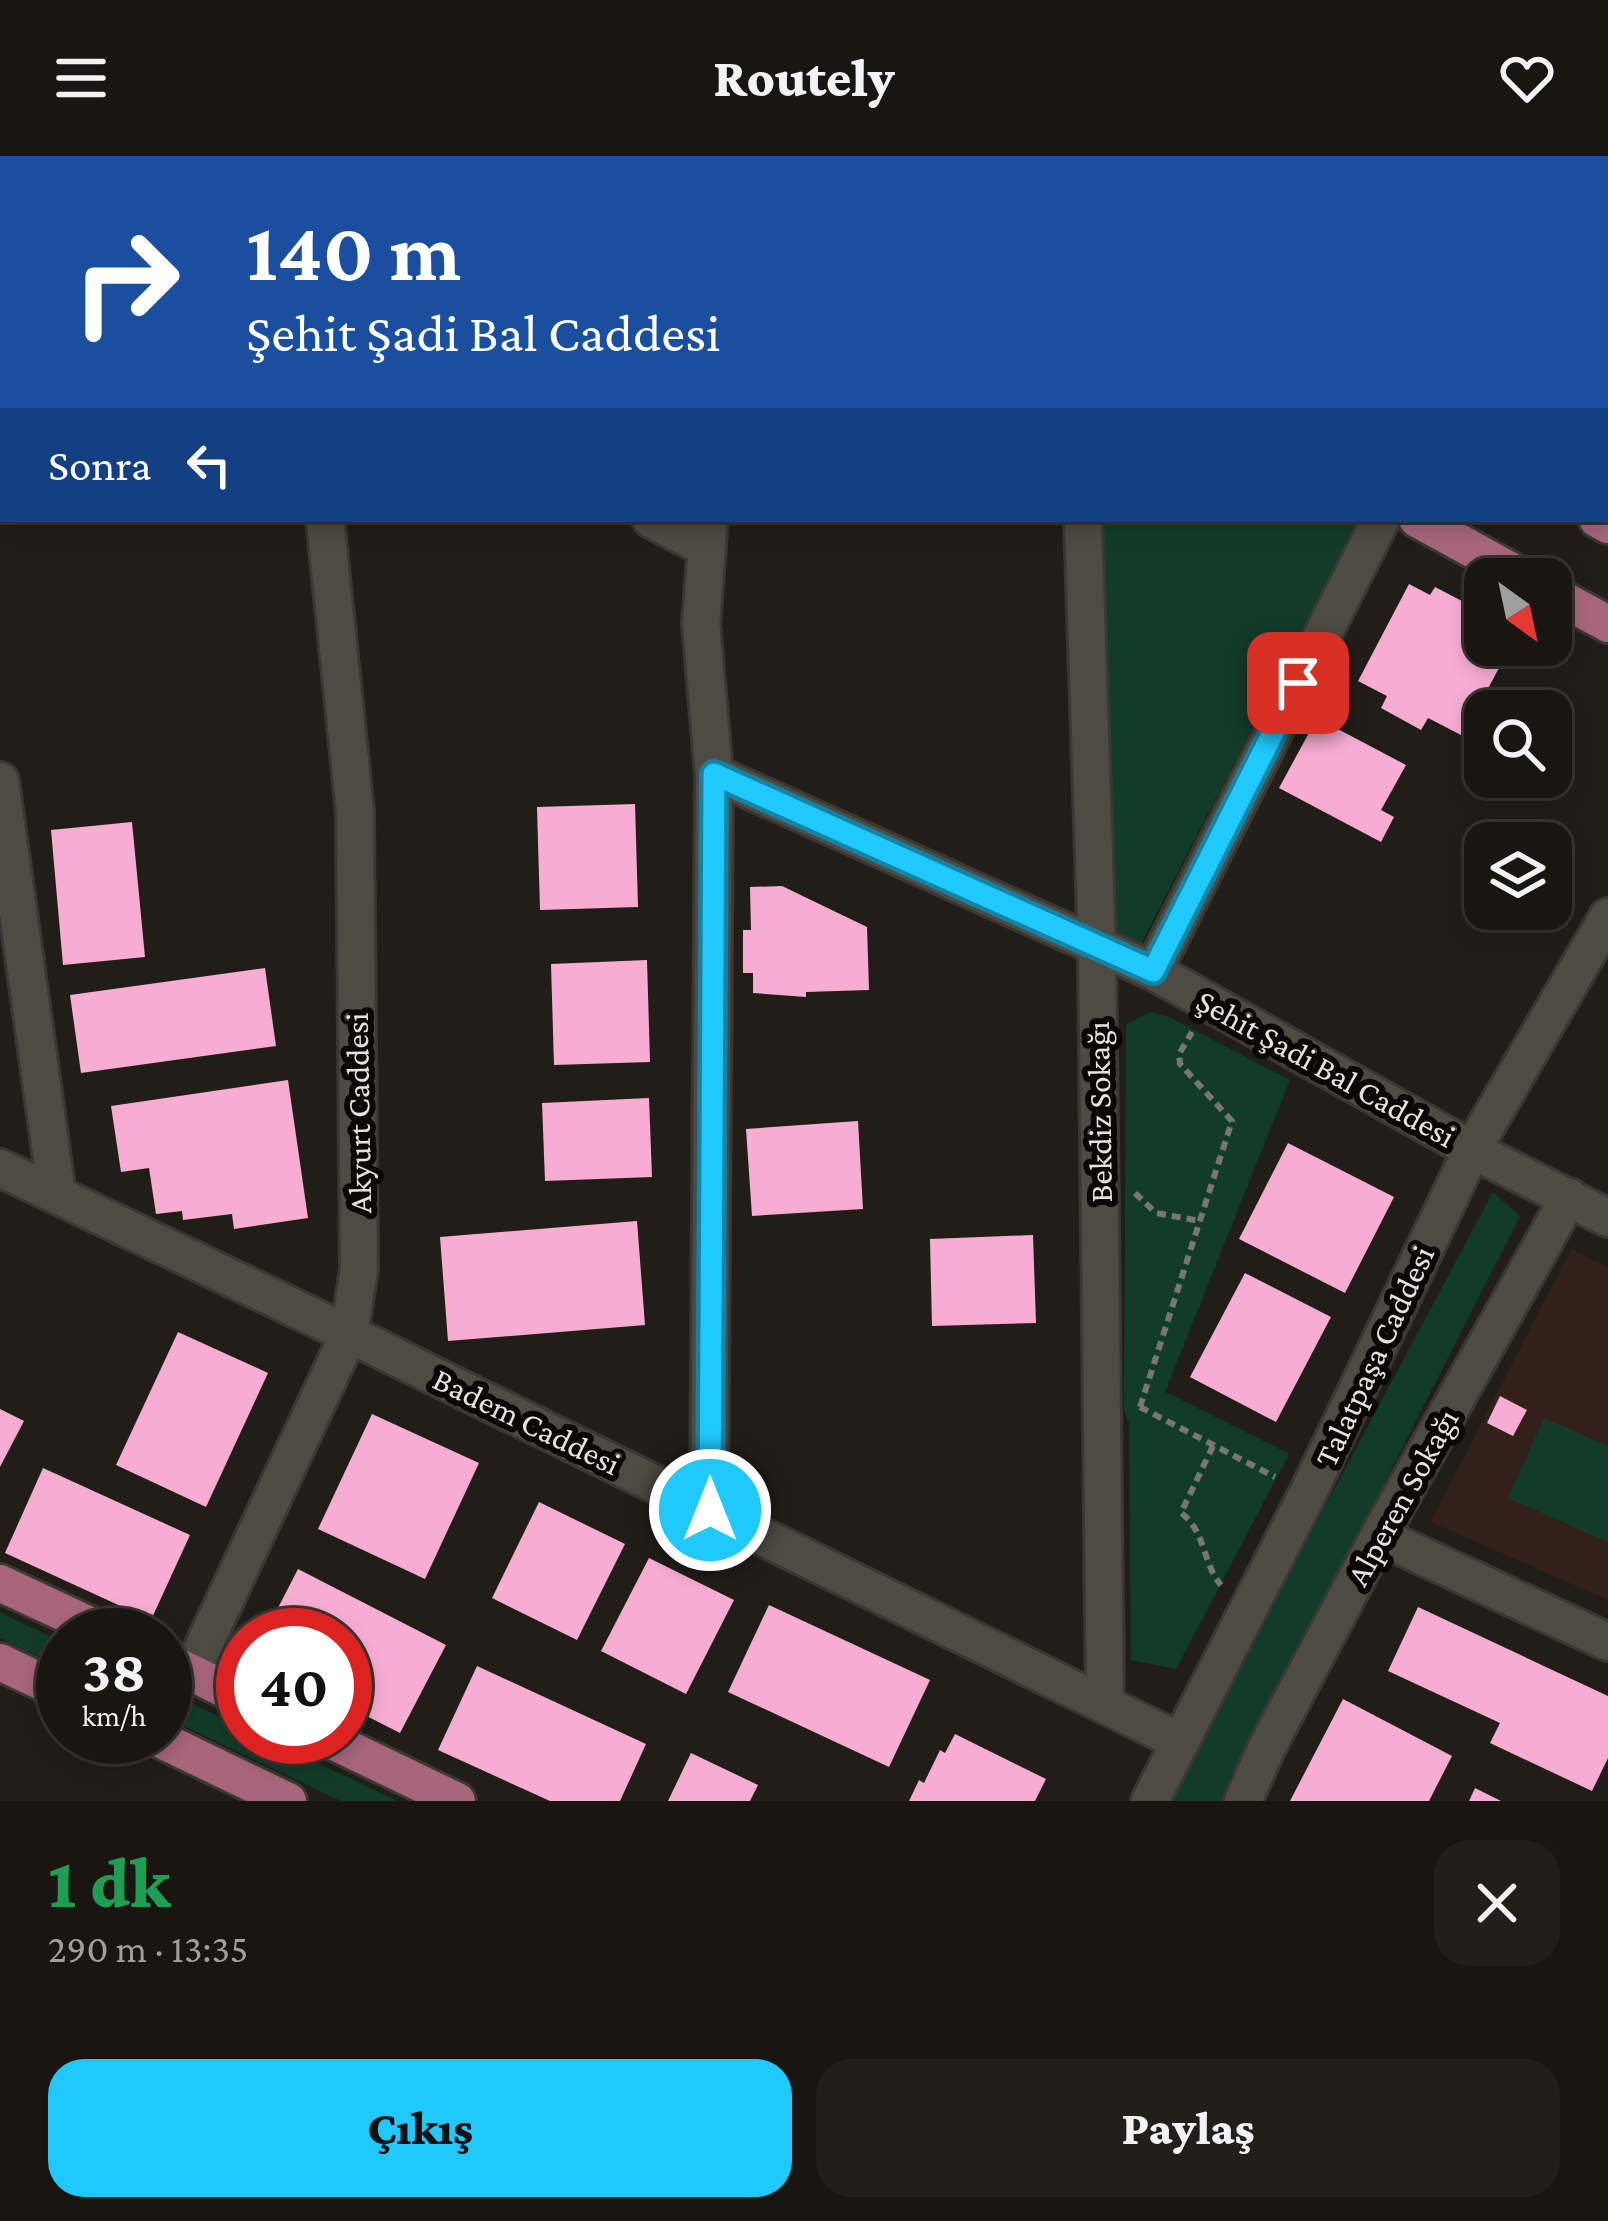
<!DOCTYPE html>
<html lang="tr">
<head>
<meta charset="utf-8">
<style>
	:root { --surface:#191611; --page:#221f1a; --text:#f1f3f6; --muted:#9f9f9f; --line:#373531; --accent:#1fc9fd }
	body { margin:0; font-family:"Crimson Pro",serif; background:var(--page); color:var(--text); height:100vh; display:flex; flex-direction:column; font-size:45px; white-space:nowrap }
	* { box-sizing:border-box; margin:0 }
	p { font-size:39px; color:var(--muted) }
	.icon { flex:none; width:66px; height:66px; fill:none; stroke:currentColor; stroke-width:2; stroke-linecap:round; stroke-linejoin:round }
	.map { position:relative; height:1645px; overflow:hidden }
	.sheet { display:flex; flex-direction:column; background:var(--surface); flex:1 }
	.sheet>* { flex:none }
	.banner { position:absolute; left:0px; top:0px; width:1608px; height:366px; box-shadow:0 6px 18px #0003,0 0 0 3px var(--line); background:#1a4fa0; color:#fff; overflow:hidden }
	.needle { width:78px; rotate:147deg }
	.tools { position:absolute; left:1464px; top:402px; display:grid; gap:24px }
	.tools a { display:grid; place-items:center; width:108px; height:108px; border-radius:24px; background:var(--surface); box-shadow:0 6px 18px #0003,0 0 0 3px var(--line); font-size:60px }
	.speed { position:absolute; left:36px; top:1452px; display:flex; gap:24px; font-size:60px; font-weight:700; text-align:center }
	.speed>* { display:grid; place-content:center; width:156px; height:156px; border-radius:50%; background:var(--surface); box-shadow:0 6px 18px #0003,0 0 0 3px var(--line); line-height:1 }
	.speed small { font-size:30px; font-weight:400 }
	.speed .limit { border:18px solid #d22; background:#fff; color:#111 }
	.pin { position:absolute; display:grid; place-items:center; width:102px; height:102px; color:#fff; margin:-51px; border-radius:24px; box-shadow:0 6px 18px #0006 }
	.me { position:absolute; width:132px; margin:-66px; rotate:0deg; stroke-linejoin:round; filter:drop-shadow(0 0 9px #0008) }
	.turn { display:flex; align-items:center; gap:42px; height:252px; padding:0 48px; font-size:54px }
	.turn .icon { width:156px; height:156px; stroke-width:2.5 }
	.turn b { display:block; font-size:84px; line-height:102px }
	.then { display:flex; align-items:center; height:114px; padding:0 48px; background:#0003; gap:24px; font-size:45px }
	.round { display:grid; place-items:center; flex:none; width:126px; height:126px; border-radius:36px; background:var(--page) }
	.headline { display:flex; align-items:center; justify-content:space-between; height:204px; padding:0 48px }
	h1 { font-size:72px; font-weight:800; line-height:90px; color:#1e9e55 }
	.action { display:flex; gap:24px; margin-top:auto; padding:24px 48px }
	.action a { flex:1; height:138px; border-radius:36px; background:var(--accent); color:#111; font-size:48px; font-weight:800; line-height:138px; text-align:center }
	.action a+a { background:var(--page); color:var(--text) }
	header { display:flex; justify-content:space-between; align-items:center; height:156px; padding:0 48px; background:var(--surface); font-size:54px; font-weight:800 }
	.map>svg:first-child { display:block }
</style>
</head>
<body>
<header><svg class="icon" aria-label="menu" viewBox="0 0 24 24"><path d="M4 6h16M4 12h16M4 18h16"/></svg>Routely<svg class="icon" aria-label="heart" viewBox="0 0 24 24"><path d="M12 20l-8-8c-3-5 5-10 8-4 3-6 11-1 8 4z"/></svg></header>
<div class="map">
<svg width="1608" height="1645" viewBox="0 0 1608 1645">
	<rect width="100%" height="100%" fill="#211e17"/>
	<g fill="#322019">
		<polygon points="1217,0 1608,0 1608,59 1605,66 1605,3 1216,3"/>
		<polygon points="1571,1093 1608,1111 1608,1444 1431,1366"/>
	</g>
	<g fill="#123c2a">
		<polygon points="1100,363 1359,363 1142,786 1133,789 1112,778"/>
		<polygon points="1150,856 1169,861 1290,924 1165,1236 1289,1298 1176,1513 1131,1504 1129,1267 1124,1254 1126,868"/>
		<polygon points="1493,1036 1520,1060 1223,1645 1168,1645"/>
		<polygon points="1544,1262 1608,1290 1608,1386 1508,1342"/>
		<polygon points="0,1456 63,1487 63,1512 0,1482"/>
		<polygon points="165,1535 243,1572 243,1581 262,1581 398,1645 341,1645 165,1561"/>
	</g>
	<g fill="#f7add2">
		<polygon points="1409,428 1430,439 1435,431 1485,457 1479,466 1485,468 1485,489 1503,489 1493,508 1499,512 1485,538 1480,535 1469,555 1475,558 1463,580 1428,562 1421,574 1381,552 1387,540 1358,525"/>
		<polygon points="1317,562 1406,609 1381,654 1394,661 1381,686 1279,632"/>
		<polygon points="635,648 638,751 540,754 537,651"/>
		<polygon points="132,666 145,801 63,809 51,674"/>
		<polygon points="782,730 867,771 869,834 806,836 806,841 753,837 753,817 743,817 743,774 751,774 750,731"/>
		<polygon points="647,804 650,906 554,909 551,808"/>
		<polygon points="265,812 276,890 81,917 70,839"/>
		<polygon points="288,924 308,1062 234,1073 232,1058 183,1064 182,1055 156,1058 149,1012 121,1016 111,950"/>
		<polygon points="649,942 652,1021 545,1025 542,947"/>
		<polygon points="858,965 863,1053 752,1060 746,973"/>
		<polygon points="1288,987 1394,1041 1345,1137 1239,1083"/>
		<polygon points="637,1065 645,1169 448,1185 440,1081"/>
		<polygon points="1033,1079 1036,1167 932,1170 930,1083"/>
		<polygon points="1245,1117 1331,1161 1276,1266 1190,1221"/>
		<polygon points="178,1176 268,1217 206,1351 116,1309"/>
		<polygon points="1500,1240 1527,1254 1513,1280 1487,1267"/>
		<polygon points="0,1253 24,1265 0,1311"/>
		<polygon points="372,1258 479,1307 425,1423 318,1373"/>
		<polygon points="43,1312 190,1379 151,1464 5,1397"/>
		<polygon points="539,1346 625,1388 577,1484 492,1442"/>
		<polygon points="649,1402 734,1444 686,1538 601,1495"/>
		<polygon points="298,1413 446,1489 400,1577 345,1549 345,1479 264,1479"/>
		<polygon points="769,1449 930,1524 889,1611 728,1536"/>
		<polygon points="1418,1451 1608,1540 1608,1602 1592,1635 1490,1587 1500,1567 1388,1515"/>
		<polygon points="477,1510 646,1588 620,1645 550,1645 438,1594"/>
		<polygon points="1343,1543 1452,1600 1429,1645 1290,1645"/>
		<polygon points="955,1578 1046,1623 1035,1645 909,1645 919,1624 924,1627 940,1594 945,1597"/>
		<polygon points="691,1597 758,1629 750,1645 668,1645"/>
		<polygon points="1475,1632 1501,1645 1469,1645"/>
	</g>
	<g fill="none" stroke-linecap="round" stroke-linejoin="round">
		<g stroke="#3a3834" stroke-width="42">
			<g id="minor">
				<polyline points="0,22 3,24"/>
				<polyline points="1605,186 1608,179"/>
				<polyline points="651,363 705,391"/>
				<polyline points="709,363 701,468 714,618 709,1354"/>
				<polyline points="1083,363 1097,790 1105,1548"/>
				<polyline points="714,618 1153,815 1472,994 1608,1062"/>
				<polyline points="0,625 57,1039"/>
				<polyline points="1153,815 1381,363"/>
				<polyline points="0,1012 349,1178 1181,1586"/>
				<polyline points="1379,1380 1608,1486"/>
				<polyline points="191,1517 349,1178 359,1113 355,656 325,363"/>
				<polyline points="1150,1645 1308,1337 1472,994 1608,761"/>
				<polyline points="1243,1645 1267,1591 1379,1380 1569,1041"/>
			</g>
		</g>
		<g stroke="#3a3834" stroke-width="42">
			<g id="major">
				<polyline points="763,0 768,3"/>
				<polyline points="937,0 942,3"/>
				<polyline points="1417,363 1526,423"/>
				<polyline points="1597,363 1608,369"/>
				<polyline points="1551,437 1608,468"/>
				<polyline points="0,1427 111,1479"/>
				<polyline points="165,1504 243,1542"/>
				<polyline points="0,1506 63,1536"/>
				<polyline points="155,1581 288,1645"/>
				<polyline points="324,1581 457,1645"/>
			</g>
		</g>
		<g stroke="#7a7772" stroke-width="6" stroke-dasharray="9 6" stroke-linecap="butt">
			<polyline points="1135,1037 1156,1057 1200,1065"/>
			<polyline points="1140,1251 1232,965 1180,908 1179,898 1192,876"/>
			<polyline points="1140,1251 1275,1321"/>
			<path d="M1213 1290 1181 1357C1206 1375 1202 1407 1221 1429"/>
		</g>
		<use href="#minor" stroke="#4e4b43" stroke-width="36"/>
		<use href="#major" stroke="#a7667b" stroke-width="36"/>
	</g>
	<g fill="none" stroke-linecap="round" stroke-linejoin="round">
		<g stroke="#1483a4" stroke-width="30">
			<polyline id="route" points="710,1354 714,618 1153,815 1298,527"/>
		</g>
		<use href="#route" stroke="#1fc9fd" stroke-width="21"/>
	</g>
	<g text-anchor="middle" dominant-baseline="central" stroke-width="12" stroke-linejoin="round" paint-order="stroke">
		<g font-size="33" fill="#e5e3df" stroke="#090806">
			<text transform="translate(1326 912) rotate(29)">Şehit Şadi Bal Caddesi</text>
			<text transform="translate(1099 956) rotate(-91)">Bekdiz Sokağı</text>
			<text transform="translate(358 957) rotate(-91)">Akyurt Caddesi</text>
			<text transform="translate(1374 1200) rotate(-65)">Talatpaşa Caddesi</text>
			<text transform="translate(527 1265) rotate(26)">Badem Caddesi</text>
			<text transform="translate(1402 1341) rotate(-61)">Alperen Sokağı</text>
		</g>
	</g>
</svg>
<div class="tools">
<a><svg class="needle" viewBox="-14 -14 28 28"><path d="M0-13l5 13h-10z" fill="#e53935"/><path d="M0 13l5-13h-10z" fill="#9f9f9f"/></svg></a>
<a><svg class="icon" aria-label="search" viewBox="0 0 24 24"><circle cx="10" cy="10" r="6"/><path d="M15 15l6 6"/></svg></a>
<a><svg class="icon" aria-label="layers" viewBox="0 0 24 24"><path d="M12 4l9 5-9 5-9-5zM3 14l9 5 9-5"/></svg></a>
</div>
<div class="speed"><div>38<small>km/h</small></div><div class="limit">40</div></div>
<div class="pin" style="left:1298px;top:527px;background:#d93025"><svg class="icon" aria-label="arrive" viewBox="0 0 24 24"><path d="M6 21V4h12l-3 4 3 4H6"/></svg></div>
<svg class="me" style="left:710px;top:1354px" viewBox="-20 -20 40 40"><circle r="17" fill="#1fc9fd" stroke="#fff" stroke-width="3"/><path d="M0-11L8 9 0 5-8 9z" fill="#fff"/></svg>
<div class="banner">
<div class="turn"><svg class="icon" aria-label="right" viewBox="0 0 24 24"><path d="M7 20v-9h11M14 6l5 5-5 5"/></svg><div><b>140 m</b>Şehit Şadi Bal Caddesi</div></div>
<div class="then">Sonra<svg class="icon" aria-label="left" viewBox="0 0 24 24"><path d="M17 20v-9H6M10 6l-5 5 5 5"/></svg></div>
</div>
</div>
<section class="sheet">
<div class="headline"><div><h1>1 dk</h1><p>290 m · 13:35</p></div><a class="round"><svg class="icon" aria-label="close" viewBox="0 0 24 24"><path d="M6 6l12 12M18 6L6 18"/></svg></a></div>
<div class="action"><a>Çıkış</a><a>Paylaş</a></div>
</section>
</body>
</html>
